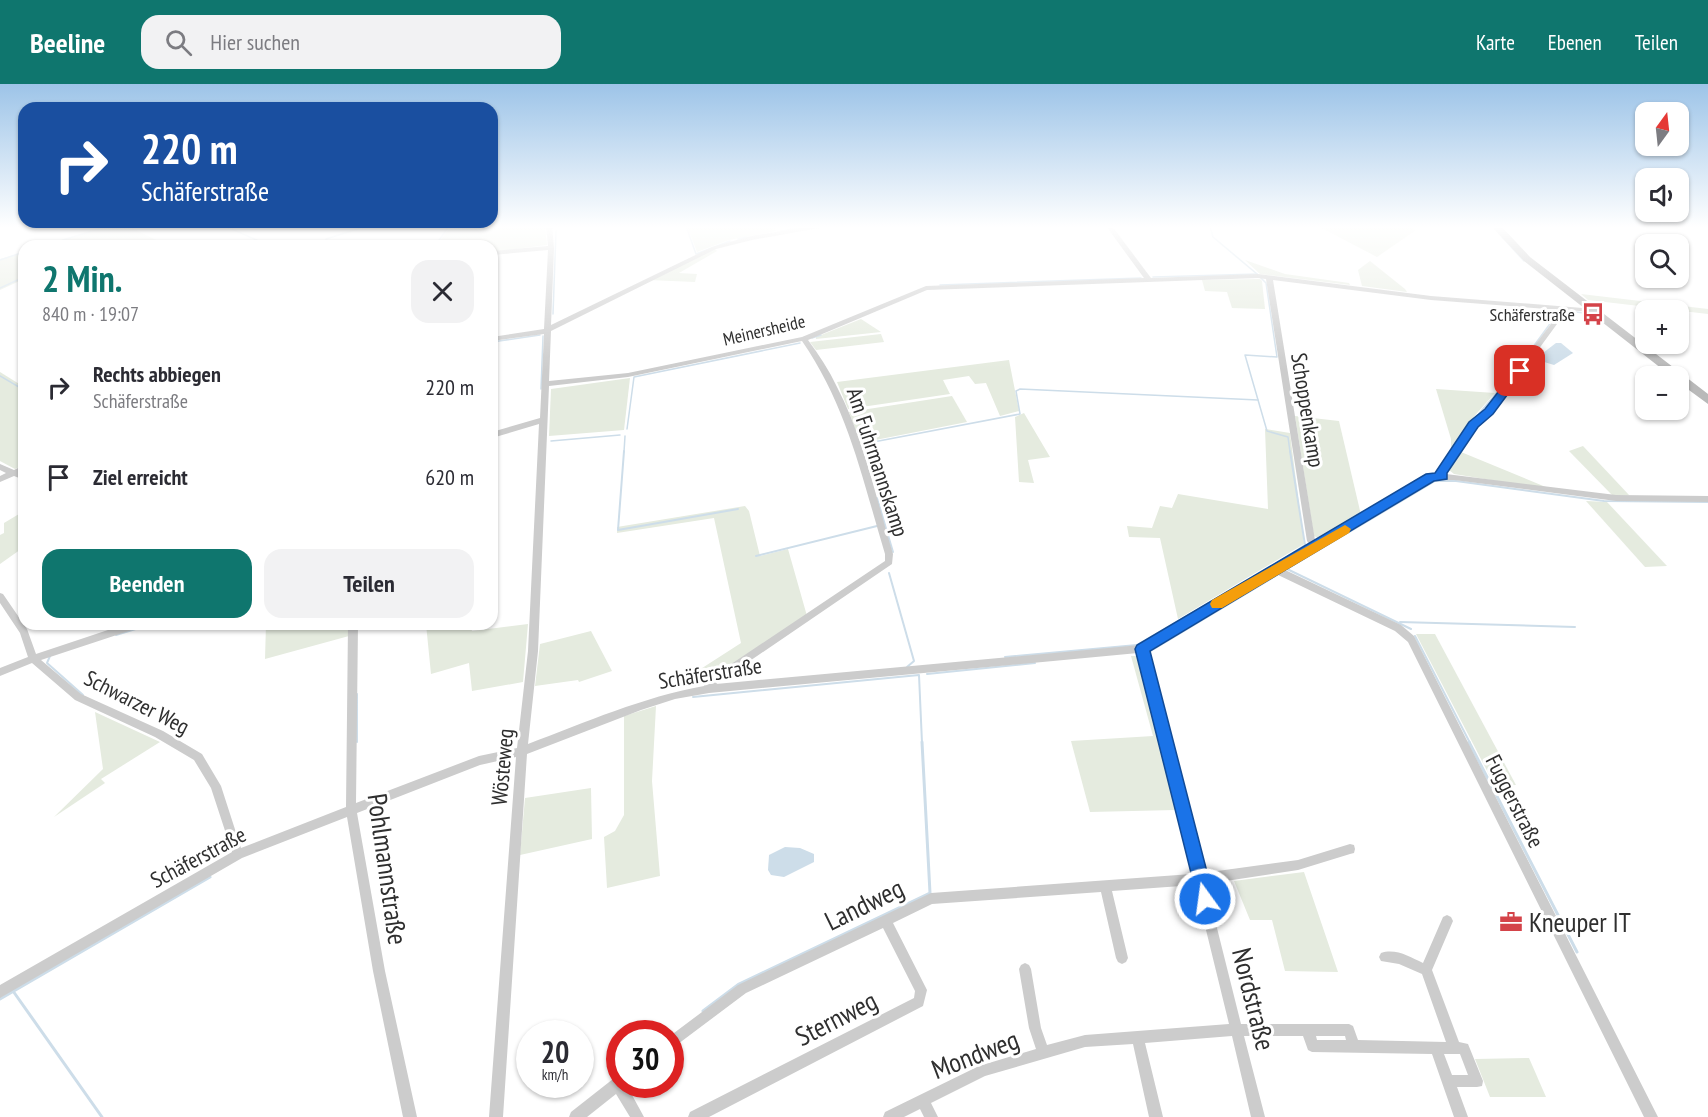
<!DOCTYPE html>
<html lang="de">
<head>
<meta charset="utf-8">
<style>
	:root { --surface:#fff; --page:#f2f2f3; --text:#2b2b33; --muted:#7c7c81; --accent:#0f766e }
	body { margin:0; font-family:"PT Sans Narrow",sans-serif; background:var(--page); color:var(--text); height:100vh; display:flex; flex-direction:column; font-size:22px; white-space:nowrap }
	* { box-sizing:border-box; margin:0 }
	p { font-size:20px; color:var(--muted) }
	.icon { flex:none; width:33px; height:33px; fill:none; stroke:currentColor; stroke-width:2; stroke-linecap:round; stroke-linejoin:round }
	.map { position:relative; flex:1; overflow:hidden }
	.drawer { position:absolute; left:18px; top:156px; width:480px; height:390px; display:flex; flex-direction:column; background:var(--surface); border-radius:18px; box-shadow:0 2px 4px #0004 }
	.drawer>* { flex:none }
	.guide { position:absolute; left:18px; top:18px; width:480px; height:126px; border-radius:18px; box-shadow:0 2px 4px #0004; background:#1a4fa0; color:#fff; overflow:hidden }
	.needle { width:39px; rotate:15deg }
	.controls { position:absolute; left:1635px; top:18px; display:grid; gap:12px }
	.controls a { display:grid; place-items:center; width:54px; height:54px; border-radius:12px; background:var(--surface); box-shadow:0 2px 4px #0004; font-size:30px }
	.speed { position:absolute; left:516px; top:936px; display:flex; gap:12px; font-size:30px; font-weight:700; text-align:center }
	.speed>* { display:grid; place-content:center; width:78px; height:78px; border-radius:50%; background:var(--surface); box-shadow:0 2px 4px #0004; line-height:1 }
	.speed small { font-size:15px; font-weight:400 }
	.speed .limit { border:9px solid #d22; background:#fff; color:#111 }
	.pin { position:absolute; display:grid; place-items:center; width:51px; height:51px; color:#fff; margin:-26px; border-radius:12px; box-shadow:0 3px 9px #0006 }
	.me { position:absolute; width:66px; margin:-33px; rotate:346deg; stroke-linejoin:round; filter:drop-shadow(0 0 4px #0008) }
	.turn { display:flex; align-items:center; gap:21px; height:126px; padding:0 24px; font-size:27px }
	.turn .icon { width:78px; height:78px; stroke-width:2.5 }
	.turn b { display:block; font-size:42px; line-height:51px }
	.round { display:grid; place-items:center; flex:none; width:63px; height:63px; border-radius:18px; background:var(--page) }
	.summary { display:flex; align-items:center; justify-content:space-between; height:102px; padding:0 24px }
	h1 { font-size:36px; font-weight:700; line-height:45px; color:var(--accent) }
	.action { display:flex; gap:12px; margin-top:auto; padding:12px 24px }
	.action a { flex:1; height:69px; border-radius:18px; background:var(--accent); color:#fff; font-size:24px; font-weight:700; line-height:69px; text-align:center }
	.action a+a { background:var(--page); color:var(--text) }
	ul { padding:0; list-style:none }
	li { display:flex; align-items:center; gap:18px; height:90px; padding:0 24px }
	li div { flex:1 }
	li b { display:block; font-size:22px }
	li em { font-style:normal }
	header { display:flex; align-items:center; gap:36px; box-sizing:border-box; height:84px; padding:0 30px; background:var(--accent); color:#fff }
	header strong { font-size:28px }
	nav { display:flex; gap:33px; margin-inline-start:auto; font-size:21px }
	.search { width:420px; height:54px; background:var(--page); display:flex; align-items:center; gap:15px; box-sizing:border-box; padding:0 21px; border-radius:18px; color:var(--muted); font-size:22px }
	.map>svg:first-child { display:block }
</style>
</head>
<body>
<header>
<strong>Beeline</strong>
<div class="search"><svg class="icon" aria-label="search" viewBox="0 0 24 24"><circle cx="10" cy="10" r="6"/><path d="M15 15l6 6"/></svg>Hier suchen</div>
<nav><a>Karte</a><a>Ebenen</a><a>Teilen</a></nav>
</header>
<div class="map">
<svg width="1708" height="1033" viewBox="0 0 1708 1033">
	<rect width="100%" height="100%" fill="#fff"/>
	<g fill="#e5ebdf">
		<polygon points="107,142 128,142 168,162 41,162"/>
		<polygon points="451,142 545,142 547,161 492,168 492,162 436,162"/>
		<polygon points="687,142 774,142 776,147 729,156 697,168"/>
		<polygon points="1318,142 1410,142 1416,146 1377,173"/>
		<polygon points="715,165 717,167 679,189 697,190 695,198 649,196"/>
		<polygon points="24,168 24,195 0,206 0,175"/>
		<polygon points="1245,176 1285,190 1349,199 1350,201 1260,190"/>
		<polygon points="1370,177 1405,205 1407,208 1362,202 1358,186"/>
		<polygon points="1260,195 1262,197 1265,225 1232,224 1227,208 1205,207 1202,196"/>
		<polygon points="1581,210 1708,225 1708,230 1588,216"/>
		<polygon points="861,235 881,248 816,255 816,253"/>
		<polygon points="881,250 884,258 816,266 810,258"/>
		<polygon points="1009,276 1019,327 1000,332 986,299 975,300 969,292 943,296 950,310 848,325 837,298"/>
		<polygon points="0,288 24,303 24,381 15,385 0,377"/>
		<polygon points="630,294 624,346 549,352 551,305"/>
		<polygon points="1436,305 1495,309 1469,338 1451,367 1451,355"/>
		<polygon points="952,312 967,338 860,359 849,328"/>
		<polygon points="1024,329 1050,373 1028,376 1034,399 1019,398 1015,333"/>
		<polygon points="1295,332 1339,337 1361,431 1320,455 1314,452"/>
		<polygon points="1265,345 1290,349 1304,460 1178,535 1160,454 1129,453 1127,442 1152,444 1160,422 1172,424 1178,410 1268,425"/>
		<polygon points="1583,362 1629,411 1613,412 1569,367"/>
		<polygon points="1461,368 1553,406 1454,390 1449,386"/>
		<polygon points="1586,417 1607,418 1667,482 1645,483"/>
		<polygon points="745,422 749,427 760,472 788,465 807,532 704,599 696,588 741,559 714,434 617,449 617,443"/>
		<polygon points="24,427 24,463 0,480 0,451 4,449 4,439"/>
		<polygon points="266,540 307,540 308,544 321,540 349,540 349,552 265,575"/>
		<polygon points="426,540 470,540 472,547 528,540 523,598 472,607 469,579 431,590"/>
		<polygon points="591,547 612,587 579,598 578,596 535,602 540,560"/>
		<polygon points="1416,550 1435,550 1516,701 1495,702"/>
		<polygon points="1131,572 1138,572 1159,649 1175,726 1090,728 1071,657 1153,652"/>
		<polygon points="656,622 652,697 660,792 607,804 604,753 615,747 624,731 624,632"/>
		<polygon points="95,628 160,658 101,695 105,699 54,733 103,685"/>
		<polygon points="591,704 592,755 520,771 525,714"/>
		<polygon points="1304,788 1338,888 1285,887 1272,836 1250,836 1234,797"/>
		<polygon points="1529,974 1546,1013 1490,1013 1475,975"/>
	</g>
	<g fill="#cddde9">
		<polygon points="1556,259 1561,259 1573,269 1554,281 1541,277 1539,272"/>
		<polygon points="785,763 800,764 814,770 814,778 784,793 771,791 768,786 769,771"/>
	</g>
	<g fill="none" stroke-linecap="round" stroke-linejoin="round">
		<g stroke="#cddde9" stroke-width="1.5">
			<polyline points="225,142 270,162"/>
			<polyline points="686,142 696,170 730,157"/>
			<polyline points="1210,142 1213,153 1257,190"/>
			<polyline points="781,147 810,142"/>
			<polyline points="1502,153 1524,177"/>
			<polyline points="326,155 367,142"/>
			<polyline points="738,155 747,153"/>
			<polyline points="63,156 109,142"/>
			<polyline points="44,162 58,158"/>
			<polyline points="304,162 318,157"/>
			<polyline points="435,162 449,142"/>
			<polyline points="0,176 24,168"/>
			<polyline points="1153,193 1257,190"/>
			<polyline points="1261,194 1266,199 1277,273 1245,271 1267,347 1288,353 1290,368"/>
			<polyline points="940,201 1141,194"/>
			<polyline points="0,204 24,193"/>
			<polyline points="1568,227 1592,230"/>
			<polyline points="553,230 556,147"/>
			<polyline points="812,254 821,251"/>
			<polyline points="492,258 540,251"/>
			<polyline points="1519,282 1560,226"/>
			<polyline points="0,292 24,306"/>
			<polyline points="541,305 543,252"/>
			<polyline points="1471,339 1516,286"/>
			<polyline points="627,345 634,293 800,259"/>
			<polyline points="551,357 620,351"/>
			<polyline points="862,363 863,360 1020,330 1016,307 1020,305 1258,316"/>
			<polyline points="624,368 625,352"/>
		</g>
		<g stroke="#cddde9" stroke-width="2">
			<polyline points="624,367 618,446 738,425"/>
			<polyline points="877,414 893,468"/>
			<polyline points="756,472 877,442"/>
			<polyline points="1277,479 1305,461 1290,367"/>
			<polyline points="889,489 914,577 907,583"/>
			<polyline points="1400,538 1575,543"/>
			<polyline points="1411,545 1287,485 1435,397 1456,397 1604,417 1708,418"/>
			<polyline points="116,551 152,540"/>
			<polyline points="1415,552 1470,659"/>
			<polyline points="50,572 47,579 83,611"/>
			<polyline points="1005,573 1137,561 1267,485"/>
			<polyline points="927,590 1035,579"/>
			<polyline points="357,610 357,658"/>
			<polyline points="693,613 919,591 922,659"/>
			<polyline points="1171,659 1149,568 1277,491"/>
		</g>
		<g stroke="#cddde9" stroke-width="3">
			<polyline points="1170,658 1176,682"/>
			<polyline points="1469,658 1577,868"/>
			<polyline points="13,907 102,1033"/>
			<polyline points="0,915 210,793"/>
			<polyline points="703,927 739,900 930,809 922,658"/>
		</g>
		<g fill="#ccc" fill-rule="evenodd">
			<path d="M546 142H552L554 164 551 241 712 163 751 152 811 142H822L819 144 752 156 716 165 551 247 549 297 628 289 802 253 926 202 1144 194 1106 142H1112L1151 194 1258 190 1431 212 1595 225V227L1593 228 1566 226 1565 229 1492 329 1472 350 1445 388 1446 390 1616 411 1708 412V418L1616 417 1454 396H1432L1283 485 1401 541 1414 552 1658 1033H1644L1408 558 1395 547 1276 490 1147 567 1203 789 1298 776 1350 760 1354 761 1355 765 1354 769 1350 770 1298 786 1206 800 1241 940H1349L1353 942 1358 956 1446 958 1422 890 1399 880 1381 877 1379 873 1381 869C1396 864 1410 873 1423 879L1443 833 1447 831 1451 833 1453 837 1432 886 1459 958 1468 960 1483 997 1482 1002 1477 1003H1457L1468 1033H1454L1432 970 1312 968 1308 966 1303 952H1244L1265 1033H1251L1232 952 1145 959 1163 1033H1149L1133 960 1085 963 985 992 931 1019 938 1033H924L920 1025 904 1033H883L885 1028 979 982 1036 965 1029 944 1019 885 1021 881 1025 879 1029 881 1031 885 1041 944 1047 961 1085 951 1229 940 1195 801 1112 807 1128 874 1126 878 1122 880 1118 878 1116 874 1101 808 932 820 893 839 927 906 923 922 709 1033H688L690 1028 914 914 915 907 883 844 746 909 670 966V952L738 901 931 809 1192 790 1138 569 709 609 675 615 641 626 527 670 503 1033H489L516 673 480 681 357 729 385 887 417 1033H403L373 887 347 733 242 774 0 914V901L232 768 211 704 194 676 155 653 75 616 32 579 0 592V584L28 573 20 549 0 519V509L3 510 27 545 36 570 126 540H143L141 543 41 576 81 610 163 647 202 670 221 702 241 764 346 723 348 540H358L356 719 479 672 517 664 528 567 539 340 492 354V348L540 334 544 250 492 257V253L544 245 548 166 492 171V167L548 162ZM1258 194 1266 195 1307 457 1310 461 1140 561 716 600 892 480 893 470C876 414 864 355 837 303 829 286 819 271 808 256L927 206ZM1273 196 1431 216 1560 226V228L1486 325 1466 346 1438 386V390L1428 391 1317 457 1315 456ZM802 257C848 324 862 394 885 470V477L706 597 704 602C643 613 586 638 528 660L538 567 549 302 628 293ZM1316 952H1345L1346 956H1317ZM1444 970H1460L1468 991H1452Z"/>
			<polygon points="0,380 14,386 24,381 24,387 21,389 24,390 24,396 14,392 0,398 0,392 6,389 0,386"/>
			<polygon points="620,993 620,1000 626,1000 644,1033 630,1033 616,1010 587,1033 569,1033 571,1028 613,995"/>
		</g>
		<polygon fill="#b9b9b9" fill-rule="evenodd" points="1491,142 1501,142 1530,173 1708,310 1708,320 1678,298 1678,292 1671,292 1524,177"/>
	</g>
	<linearGradient id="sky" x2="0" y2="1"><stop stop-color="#9dc4e8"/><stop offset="0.5" stop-color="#fff"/><stop offset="1" stop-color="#fff" stop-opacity="0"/></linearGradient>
	<rect width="1708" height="286" fill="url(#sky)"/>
	<polygon fill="#1a73e8" stroke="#114b97" stroke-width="1.5" points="1520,284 1525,287 1493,330 1478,343 1447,389 1447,395 1434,397 1150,567 1214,815 1211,821 1205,824 1199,821 1135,565 1137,561 1426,390 1435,389 1469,338 1485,325 1516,285"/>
	<polygon fill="#f59e0b" points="1345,441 1351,445 1349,449 1222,524 1212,524 1210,520 1212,516"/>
	<defs>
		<g id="bus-bare" transform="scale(1.8)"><path d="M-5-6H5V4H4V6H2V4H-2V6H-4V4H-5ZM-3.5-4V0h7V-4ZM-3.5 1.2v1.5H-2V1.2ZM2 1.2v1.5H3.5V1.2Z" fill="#d44349" stroke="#fff" stroke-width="2.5" paint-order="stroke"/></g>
		<g id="office-bare" transform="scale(1.8)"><path d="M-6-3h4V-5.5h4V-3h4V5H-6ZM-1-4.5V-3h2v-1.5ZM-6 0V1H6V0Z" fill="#d44349" stroke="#fff" stroke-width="2.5" paint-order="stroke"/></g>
	</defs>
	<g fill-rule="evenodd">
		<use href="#bus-bare" x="1593" y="230"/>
		<use href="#office-bare" x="1511" y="838"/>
	</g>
	<g text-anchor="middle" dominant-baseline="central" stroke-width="6" stroke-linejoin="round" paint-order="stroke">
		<g font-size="18" fill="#2f2f2f" stroke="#fff" text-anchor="end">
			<text x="1575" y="230">Schäferstraße</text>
		</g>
		<g font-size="18" fill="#2f2f2f" stroke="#fff">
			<text transform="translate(764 246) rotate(-13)">Meinersheide</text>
		</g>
		<g font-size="22" fill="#2f2f2f" stroke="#fff">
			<text transform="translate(1308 326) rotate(81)">Schoppenkamp</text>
			<text transform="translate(878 378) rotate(72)">Am Fuhrmannskamp</text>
			<text transform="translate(710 589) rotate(-9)">Schäferstraße</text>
			<text transform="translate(137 618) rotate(27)">Schwarzer Weg</text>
			<text transform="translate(502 683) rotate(-85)">Wösteweg</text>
			<text transform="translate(1515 717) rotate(63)">Fuggerstraße</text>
			<text transform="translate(198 773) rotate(-28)">Schäferstraße</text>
		</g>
		<g font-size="27" fill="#2f2f2f" stroke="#fff">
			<text transform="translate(388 785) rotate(82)">Pohlmannstraße</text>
			<text transform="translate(864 820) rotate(-26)">Landweg</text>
			<text transform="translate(1254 915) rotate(76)">Nordstraße</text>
			<text transform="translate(836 934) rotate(-27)">Sternweg</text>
			<text transform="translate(975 970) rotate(-21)">Mondweg</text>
		</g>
		<g font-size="27" fill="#2f2f2f" stroke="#fff" text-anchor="start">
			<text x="1529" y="838">Kneuper IT</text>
		</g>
	</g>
</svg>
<div class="controls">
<a><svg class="needle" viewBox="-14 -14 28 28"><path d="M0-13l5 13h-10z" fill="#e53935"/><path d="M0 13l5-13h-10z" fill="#7c7c81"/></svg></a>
<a><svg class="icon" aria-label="sound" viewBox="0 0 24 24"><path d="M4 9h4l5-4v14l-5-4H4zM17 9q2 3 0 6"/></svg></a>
<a><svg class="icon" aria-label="search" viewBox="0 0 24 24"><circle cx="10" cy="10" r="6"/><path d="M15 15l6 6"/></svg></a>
<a>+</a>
<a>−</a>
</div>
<div class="speed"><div>20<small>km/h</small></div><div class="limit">30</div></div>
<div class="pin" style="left:1520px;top:287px;background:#d93025"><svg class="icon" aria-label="arrive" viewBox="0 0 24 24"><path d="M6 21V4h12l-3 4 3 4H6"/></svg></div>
<svg class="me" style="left:1205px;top:815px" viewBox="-20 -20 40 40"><circle r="17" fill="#1a73e8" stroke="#fff" stroke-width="3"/><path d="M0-11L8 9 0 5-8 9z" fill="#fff"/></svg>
<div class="guide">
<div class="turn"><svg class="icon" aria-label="right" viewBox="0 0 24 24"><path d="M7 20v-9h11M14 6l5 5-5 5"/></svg><div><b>220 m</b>Schäferstraße</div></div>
</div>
<section class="drawer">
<div class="summary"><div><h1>2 Min.</h1><p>840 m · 19:07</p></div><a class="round"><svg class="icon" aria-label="close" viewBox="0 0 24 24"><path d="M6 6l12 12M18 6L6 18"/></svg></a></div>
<ul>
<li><svg class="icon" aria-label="right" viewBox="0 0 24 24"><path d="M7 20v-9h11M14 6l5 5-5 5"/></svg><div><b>Rechts abbiegen</b><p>Schäferstraße</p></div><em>220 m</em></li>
<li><svg class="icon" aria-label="arrive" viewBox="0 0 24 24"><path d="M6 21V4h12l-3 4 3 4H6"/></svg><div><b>Ziel erreicht</b></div><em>620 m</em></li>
</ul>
<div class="action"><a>Beenden</a><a>Teilen</a></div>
</section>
</div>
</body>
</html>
